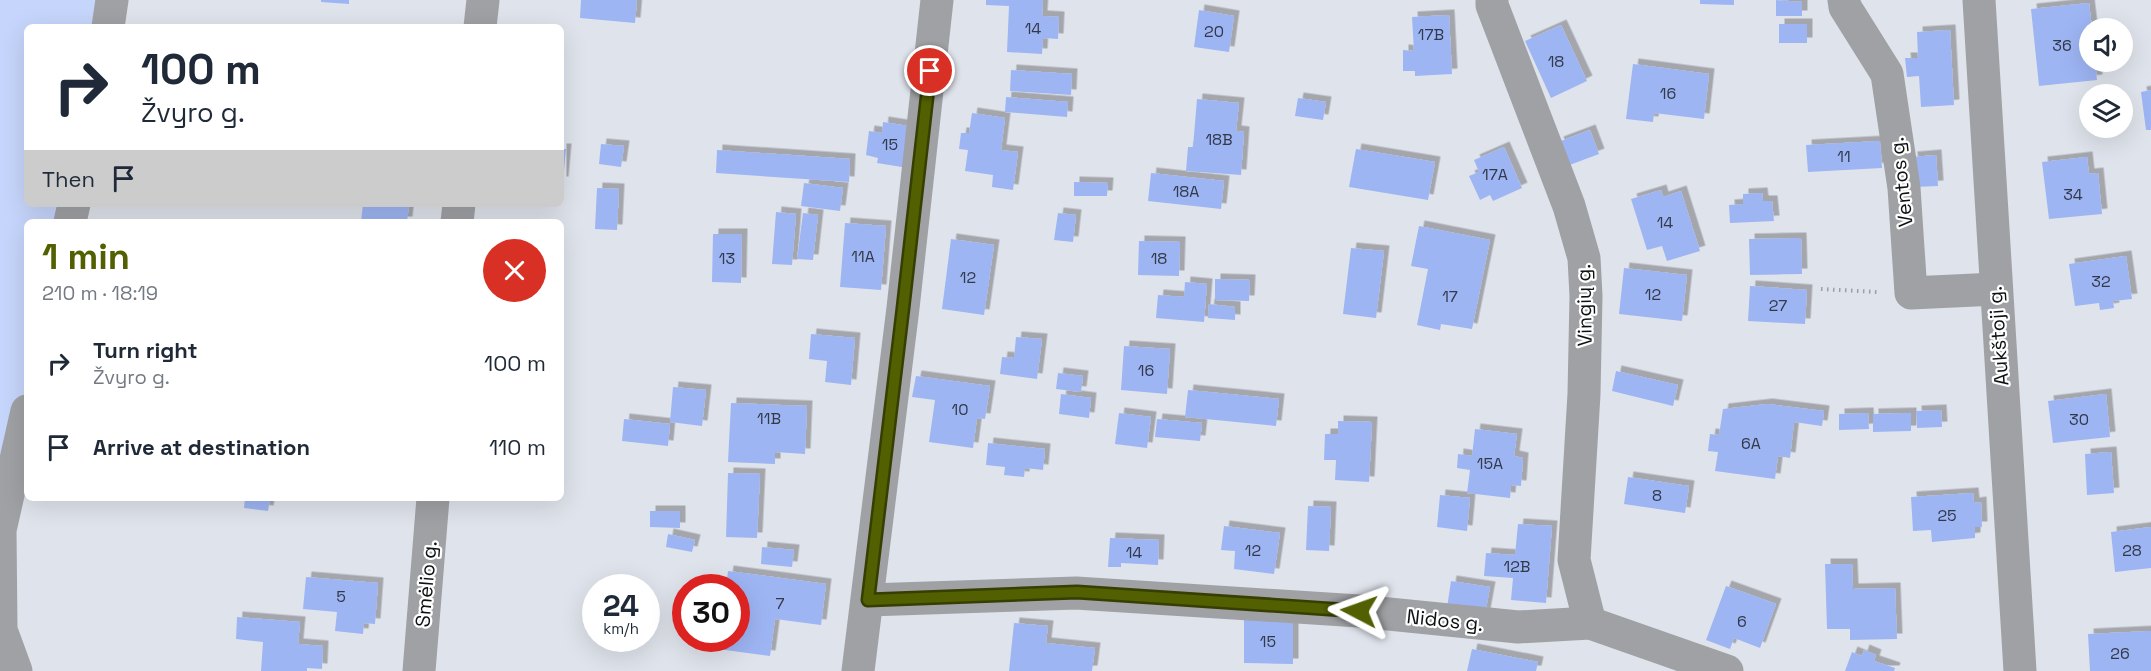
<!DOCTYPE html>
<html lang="en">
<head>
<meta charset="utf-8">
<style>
	:root { --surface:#fff; --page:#f6f6f7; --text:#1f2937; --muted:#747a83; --accent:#536001 }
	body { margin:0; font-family:"Space Grotesk",sans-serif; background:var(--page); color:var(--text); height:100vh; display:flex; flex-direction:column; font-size:22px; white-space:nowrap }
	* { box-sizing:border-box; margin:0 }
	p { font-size:20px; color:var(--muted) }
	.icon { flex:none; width:33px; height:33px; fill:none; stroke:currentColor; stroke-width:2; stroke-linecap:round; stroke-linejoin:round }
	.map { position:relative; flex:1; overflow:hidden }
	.drawer { position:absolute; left:24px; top:219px; width:540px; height:282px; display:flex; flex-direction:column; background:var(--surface); border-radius:9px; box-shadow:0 6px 24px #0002 }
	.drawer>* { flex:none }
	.hud { position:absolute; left:24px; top:24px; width:540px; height:183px; border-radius:9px; box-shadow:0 6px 24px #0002; background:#fff; color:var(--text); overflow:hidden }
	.fabs { position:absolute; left:2079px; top:18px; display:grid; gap:12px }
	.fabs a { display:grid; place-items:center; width:54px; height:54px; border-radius:50%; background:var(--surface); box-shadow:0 6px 24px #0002; font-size:30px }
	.speed { position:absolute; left:582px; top:574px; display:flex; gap:12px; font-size:30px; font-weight:700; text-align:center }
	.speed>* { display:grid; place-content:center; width:78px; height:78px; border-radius:50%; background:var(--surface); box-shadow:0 6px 24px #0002; line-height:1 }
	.speed small { font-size:15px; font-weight:400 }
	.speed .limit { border:9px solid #d22; background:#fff; color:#111 }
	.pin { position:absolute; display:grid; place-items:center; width:51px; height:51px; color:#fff; margin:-26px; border:3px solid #fff; border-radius:50%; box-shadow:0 2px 6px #0007 }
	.me { position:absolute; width:66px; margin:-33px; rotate:274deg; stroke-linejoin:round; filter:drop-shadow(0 0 4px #0008) }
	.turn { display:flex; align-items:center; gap:21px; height:126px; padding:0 18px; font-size:27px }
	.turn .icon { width:78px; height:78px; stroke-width:2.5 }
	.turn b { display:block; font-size:42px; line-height:51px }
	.then { display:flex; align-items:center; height:57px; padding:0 18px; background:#0003; gap:12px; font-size:22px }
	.round { display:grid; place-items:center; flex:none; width:63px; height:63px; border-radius:32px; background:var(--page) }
	.overview { display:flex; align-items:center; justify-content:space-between; height:102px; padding:0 18px }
	h1 { font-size:36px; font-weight:800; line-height:45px; color:var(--accent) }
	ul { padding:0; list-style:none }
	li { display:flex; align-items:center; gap:18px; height:84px; padding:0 18px }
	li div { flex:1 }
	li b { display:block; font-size:22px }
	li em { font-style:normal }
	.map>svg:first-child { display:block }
</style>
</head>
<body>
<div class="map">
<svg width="2151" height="671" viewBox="0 0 2151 671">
	<defs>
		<filter id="shadow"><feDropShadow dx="5.5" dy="-5.5" stdDeviation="0" flood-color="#0004"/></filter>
	</defs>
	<rect width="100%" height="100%" fill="#dfe3eb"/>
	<polygon fill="#c6d5fb" points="0,0 112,0 108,27 27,27 27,204 74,204 70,222 27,222 27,411 0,671"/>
	<g fill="#9eb5f4" filter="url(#shadow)">
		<polygon points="321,0 349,0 349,4 321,2"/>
		<polygon points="581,0 637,0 635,23 580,18"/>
		<polygon points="986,0 1043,0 1042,16 1059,17 1058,39 1043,38 1042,54 1007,52 1009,6 986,5"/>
		<polygon points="1700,0 1734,0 1734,5 1700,4"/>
		<polygon points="1776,0 1802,2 1802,16 1776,16"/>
		<polygon points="2089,3 2092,28 2090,28 2090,62 2095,62 2097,80 2039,86 2031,9"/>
		<polygon points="1199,10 1234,16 1229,52 1194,47"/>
		<polygon points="1449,15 1452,74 1415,76 1415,71 1403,71 1403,50 1414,51 1412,17"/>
		<rect x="1779" y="24" width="28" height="19"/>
		<polygon points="1561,25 1587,81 1551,98 1525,41"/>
		<polygon points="1950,30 1954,105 1921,107 1919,76 1907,77 1905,58 1918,58 1917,32"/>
		<polygon points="1633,64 1709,74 1704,119 1654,113 1653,122 1626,119"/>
		<polygon points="1011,70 1072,74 1071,95 1010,91"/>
		<polygon points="2151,90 2151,130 2146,130 2141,92"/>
		<polygon points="1006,97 1068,102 1067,117 1005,112"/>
		<polygon points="1298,98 1326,102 1323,120 1295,116"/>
		<polygon points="1197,99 1239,103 1236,131 1244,132 1241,175 1186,171 1188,147 1193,147"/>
		<polygon points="972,113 1005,118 1001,150 1018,152 1013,190 992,187 993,175 965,171 968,150 959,149 961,133 969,133"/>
		<polygon points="883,122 915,127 908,168 877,163 878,158 866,155 869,131 882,133"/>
		<polygon points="1590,130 1599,154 1567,166 1558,142"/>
		<polygon points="1880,141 1882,168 1808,172 1806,145"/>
		<polygon points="601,144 624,146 621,167 599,164"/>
		<polygon points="1504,147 1522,188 1493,201 1490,195 1480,200 1469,176 1479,172 1474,160"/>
		<polygon points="561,149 566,149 563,182 561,182"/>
		<polygon points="1356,149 1435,162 1428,200 1349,187"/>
		<polygon points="717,150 850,159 849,182 716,173"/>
		<polygon points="1936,155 1938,186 1915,187 1912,157"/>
		<polygon points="2087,157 2089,174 2098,173 2102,214 2049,219 2042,162"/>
		<polygon points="1151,173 1224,181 1221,209 1148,201"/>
		<polygon points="1074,182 1108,183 1107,196 1074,196"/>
		<polygon points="804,183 843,188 840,211 801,206"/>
		<polygon points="597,188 619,189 617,230 595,229"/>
		<polygon points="1661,190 1663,197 1681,191 1700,251 1667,261 1662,246 1647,250 1631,199"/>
		<polygon points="1762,193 1763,201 1772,201 1774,221 1730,223 1729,205 1743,204 1743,194"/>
		<polygon points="363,204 409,204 407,222 361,222"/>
		<polygon points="776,212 796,214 792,265 772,264"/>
		<polygon points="803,213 818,215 813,260 797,259"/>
		<polygon points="1058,213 1076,215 1073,242 1054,240"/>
		<polygon points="845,223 886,226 881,290 840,287"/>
		<polygon points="1419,226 1490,240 1472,329 1441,324 1440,330 1417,325 1428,269 1411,266"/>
		<polygon points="713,234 742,234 741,283 712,282"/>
		<polygon points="1801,238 1802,274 1750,275 1749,239"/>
		<polygon points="951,239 994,245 984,315 942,309"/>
		<polygon points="1139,241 1180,242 1179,276 1138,275"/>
		<polygon points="1351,248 1384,251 1376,318 1343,314"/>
		<polygon points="2126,256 2132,299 2113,301 2114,308 2100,310 2099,303 2075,306 2069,264"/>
		<polygon points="1624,268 1687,275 1682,321 1619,314"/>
		<polygon points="1215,279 1250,280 1249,301 1215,300"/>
		<polygon points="1185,282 1207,284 1204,322 1156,318 1158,295 1184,297"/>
		<polygon points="1750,286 1807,290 1805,324 1748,321"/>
		<polygon points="1209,304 1235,307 1235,320 1208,318"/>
		<polygon points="811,334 855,338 851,385 825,382 827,361 809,359"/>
		<polygon points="1016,337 1042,339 1037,379 1000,374 1002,357 1014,358"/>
		<polygon points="1124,346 1170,349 1167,394 1121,390"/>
		<polygon points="1616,371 1678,385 1673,406 1612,391"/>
		<polygon points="1058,373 1083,376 1081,392 1056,389"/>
		<polygon points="916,376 990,386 985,419 977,418 973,448 929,442 935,400 912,397"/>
		<polygon points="673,387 706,390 702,426 670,422"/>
		<polygon points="1188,390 1279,399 1276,426 1185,417"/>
		<polygon points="1061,394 1091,398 1089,418 1059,414"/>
		<polygon points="2106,394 2110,437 2053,443 2048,401"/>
		<polygon points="731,403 807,406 805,454 775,452 775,464 728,462"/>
		<polygon points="1767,404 1824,411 1822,426 1794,422 1790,458 1778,456 1775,479 1715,471 1718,452 1708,451 1710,434 1719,435 1723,409"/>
		<polygon points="1941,410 1942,427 1917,428 1916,411"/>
		<polygon points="1119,413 1151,417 1147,448 1115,444"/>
		<polygon points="1868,413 1869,429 1839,430 1839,414"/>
		<polygon points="1911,413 1911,431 1873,432 1873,414"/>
		<polygon points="624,419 670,424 668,446 622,441"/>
		<polygon points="1157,419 1202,423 1200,441 1155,437"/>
		<polygon points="1338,421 1372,422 1369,482 1335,480 1336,460 1324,460 1325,434 1338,434"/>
		<polygon points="1475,429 1517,434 1514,456 1523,458 1521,486 1511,485 1510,498 1467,493 1470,470 1457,468 1458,454 1472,456"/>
		<polygon points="988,443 1045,449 1043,470 1025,468 1024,477 1004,475 1005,467 986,465"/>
		<polygon points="2111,452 2114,493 2087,495 2085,454"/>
		<polygon points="728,473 760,474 757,538 726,537"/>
		<polygon points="1628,477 1689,486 1685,513 1624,504"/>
		<polygon points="1973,493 1974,503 1981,502 1982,527 1975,527 1975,538 1932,542 1931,530 1913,531 1911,497"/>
		<polygon points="1440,495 1470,498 1467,531 1437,527"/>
		<polygon points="245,498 270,498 268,511 244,508"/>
		<polygon points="1308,506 1331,507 1329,551 1306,550"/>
		<polygon points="650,511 680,511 680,528 650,527"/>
		<polygon points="1518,524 1552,526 1546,603 1511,600 1513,578 1484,576 1486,553 1515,555"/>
		<polygon points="1224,526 1280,533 1274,574 1234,569 1235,551 1221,550"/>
		<polygon points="2151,527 2151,568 2115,572 2111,532"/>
		<polygon points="668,534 695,540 692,552 666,547"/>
		<polygon points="1110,538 1159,540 1158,565 1121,563 1121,567 1108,567"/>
		<polygon points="762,547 794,550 792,567 761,564"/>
		<polygon points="1825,564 1852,564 1853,589 1895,588 1897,639 1850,640 1850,629 1827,629"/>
		<polygon points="728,571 826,584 821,625 775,619 770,656 718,649 719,639 736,639 736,588 726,588"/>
		<polygon points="306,577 378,583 375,624 364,623 363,634 335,631 337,612 303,609"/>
		<polygon points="1451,581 1490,587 1485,614 1447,608"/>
		<polygon points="1726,586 1776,604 1760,648 1734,638 1730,649 1706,640"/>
		<polygon points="237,617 300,622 298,644 323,646 322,669 307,668 307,671 261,671 263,642 236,639"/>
		<polygon points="1244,618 1293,619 1293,664 1244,663"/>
		<polygon points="1014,623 1048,626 1046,643 1095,648 1092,671 1009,671"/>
		<polygon points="2151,631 2151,671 2090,671 2088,634"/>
		<polygon points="1472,649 1538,662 1536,671 1467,671"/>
		<polygon points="1864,650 1876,655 1874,661 1895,668 1894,671 1845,671 1852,652 1862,656"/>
	</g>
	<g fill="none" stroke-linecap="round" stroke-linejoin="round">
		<polyline stroke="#9c9fa5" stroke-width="4" stroke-dasharray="1.5 4.5" stroke-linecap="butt" points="1821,289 1877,292"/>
		<g stroke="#9fa1a4" stroke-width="33">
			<polyline points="1492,0 1492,5 1569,206 1584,258 1586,296 1584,394 1574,560 1590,623"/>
			<polyline points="1844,0 1845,7 1887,74 1904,188 1911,293 1996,289"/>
			<polyline points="1979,0 2020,671"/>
			<polyline points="108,27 112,0"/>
			<polyline points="480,27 483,0"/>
			<polyline points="70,222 74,204"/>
			<polyline points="457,222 459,204"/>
			<polyline points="868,600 1076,593 1359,611 1518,627 1590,623 1727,671"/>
			<polyline points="16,671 1,630 0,530 27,411"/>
			<polyline points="419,671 433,498"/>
			<polyline points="858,671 903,308 937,0"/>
		</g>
	</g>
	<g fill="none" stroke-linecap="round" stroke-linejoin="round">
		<g stroke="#363e01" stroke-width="15">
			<polyline id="route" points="930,71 903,308 868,600 1077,592 1359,611"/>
		</g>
		<use href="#route" stroke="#536001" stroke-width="10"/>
	</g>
	<g text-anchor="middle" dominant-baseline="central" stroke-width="4.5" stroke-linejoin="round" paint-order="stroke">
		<g font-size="16" fill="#32394a">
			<text x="1033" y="28">14</text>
			<text x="1214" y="31">20</text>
			<text x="1431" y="34">17B</text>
			<text x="2062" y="45">36</text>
			<text x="1556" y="61">18</text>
			<text x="1668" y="93">16</text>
			<text x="1219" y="139">18B</text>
			<text x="890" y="144">15</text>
			<text x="1844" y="156">11</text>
			<text x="1495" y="174">17A</text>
			<text x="1186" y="191">18A</text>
			<text x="2073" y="194">34</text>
			<text x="1665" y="222">14</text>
			<text x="863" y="256">11A</text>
			<text x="727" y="258">13</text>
			<text x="1159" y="258">18</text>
			<text x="968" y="277">12</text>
			<text x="2101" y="281">32</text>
			<text x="1653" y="294">12</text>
			<text x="1450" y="296">17</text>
			<text x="1778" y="305">27</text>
			<text x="1146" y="370">16</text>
			<text x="960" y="409">10</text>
			<text x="769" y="418">11B</text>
			<text x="2079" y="419">30</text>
			<text x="1751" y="443">6A</text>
			<text x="1490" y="463">15A</text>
			<text x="1657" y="495">8</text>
			<text x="1947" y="515">25</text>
			<text x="1253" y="550">12</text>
			<text x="2132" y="550">28</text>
			<text x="1134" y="552">14</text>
			<text x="1517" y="566">12B</text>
			<text x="341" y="596">5</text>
			<text x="780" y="603">7</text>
			<text x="1742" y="621">6</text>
			<text x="1268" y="641">15</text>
			<text x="2120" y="653">26</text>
		</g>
		<g font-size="20" fill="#0e1012" stroke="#fff">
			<text transform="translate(1901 182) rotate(-96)">Ventos g.</text>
			<text transform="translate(1584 305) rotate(-91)">Vingių g.</text>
			<text transform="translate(1998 336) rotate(-94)">Aukštoji g.</text>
			<text transform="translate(426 584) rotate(-85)">Smėlio g.</text>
			<text transform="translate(1445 620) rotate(6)">Nidos g.</text>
		</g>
	</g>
</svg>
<div class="fabs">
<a><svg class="icon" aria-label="sound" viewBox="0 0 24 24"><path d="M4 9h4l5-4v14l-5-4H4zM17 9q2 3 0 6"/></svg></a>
<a><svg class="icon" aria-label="layers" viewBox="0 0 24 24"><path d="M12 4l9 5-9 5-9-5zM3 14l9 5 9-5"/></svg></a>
</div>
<div class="speed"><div>24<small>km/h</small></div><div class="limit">30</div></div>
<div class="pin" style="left:930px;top:71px;background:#d93025"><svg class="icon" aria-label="arrive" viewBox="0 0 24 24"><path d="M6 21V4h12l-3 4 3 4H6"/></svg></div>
<svg class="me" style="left:1359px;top:611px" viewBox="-20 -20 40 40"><path d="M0-17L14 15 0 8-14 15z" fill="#536001" stroke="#fff" stroke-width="4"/></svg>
<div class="hud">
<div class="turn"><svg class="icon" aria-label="right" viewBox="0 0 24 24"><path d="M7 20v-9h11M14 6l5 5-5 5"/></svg><div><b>100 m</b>Žvyro g.</div></div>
<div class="then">Then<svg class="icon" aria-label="arrive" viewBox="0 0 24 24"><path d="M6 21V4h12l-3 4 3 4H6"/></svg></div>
</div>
<section class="drawer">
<div class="overview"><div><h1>1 min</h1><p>210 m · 18:19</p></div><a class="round" style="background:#d93025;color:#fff"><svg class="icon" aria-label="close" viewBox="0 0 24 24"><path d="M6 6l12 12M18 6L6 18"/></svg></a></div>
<ul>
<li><svg class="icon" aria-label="right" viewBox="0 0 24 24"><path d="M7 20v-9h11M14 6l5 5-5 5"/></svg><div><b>Turn right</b><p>Žvyro g.</p></div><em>100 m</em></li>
<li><svg class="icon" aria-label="arrive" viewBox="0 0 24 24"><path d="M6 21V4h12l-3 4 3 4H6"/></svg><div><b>Arrive at destination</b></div><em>110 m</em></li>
</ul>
</section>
</div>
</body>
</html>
